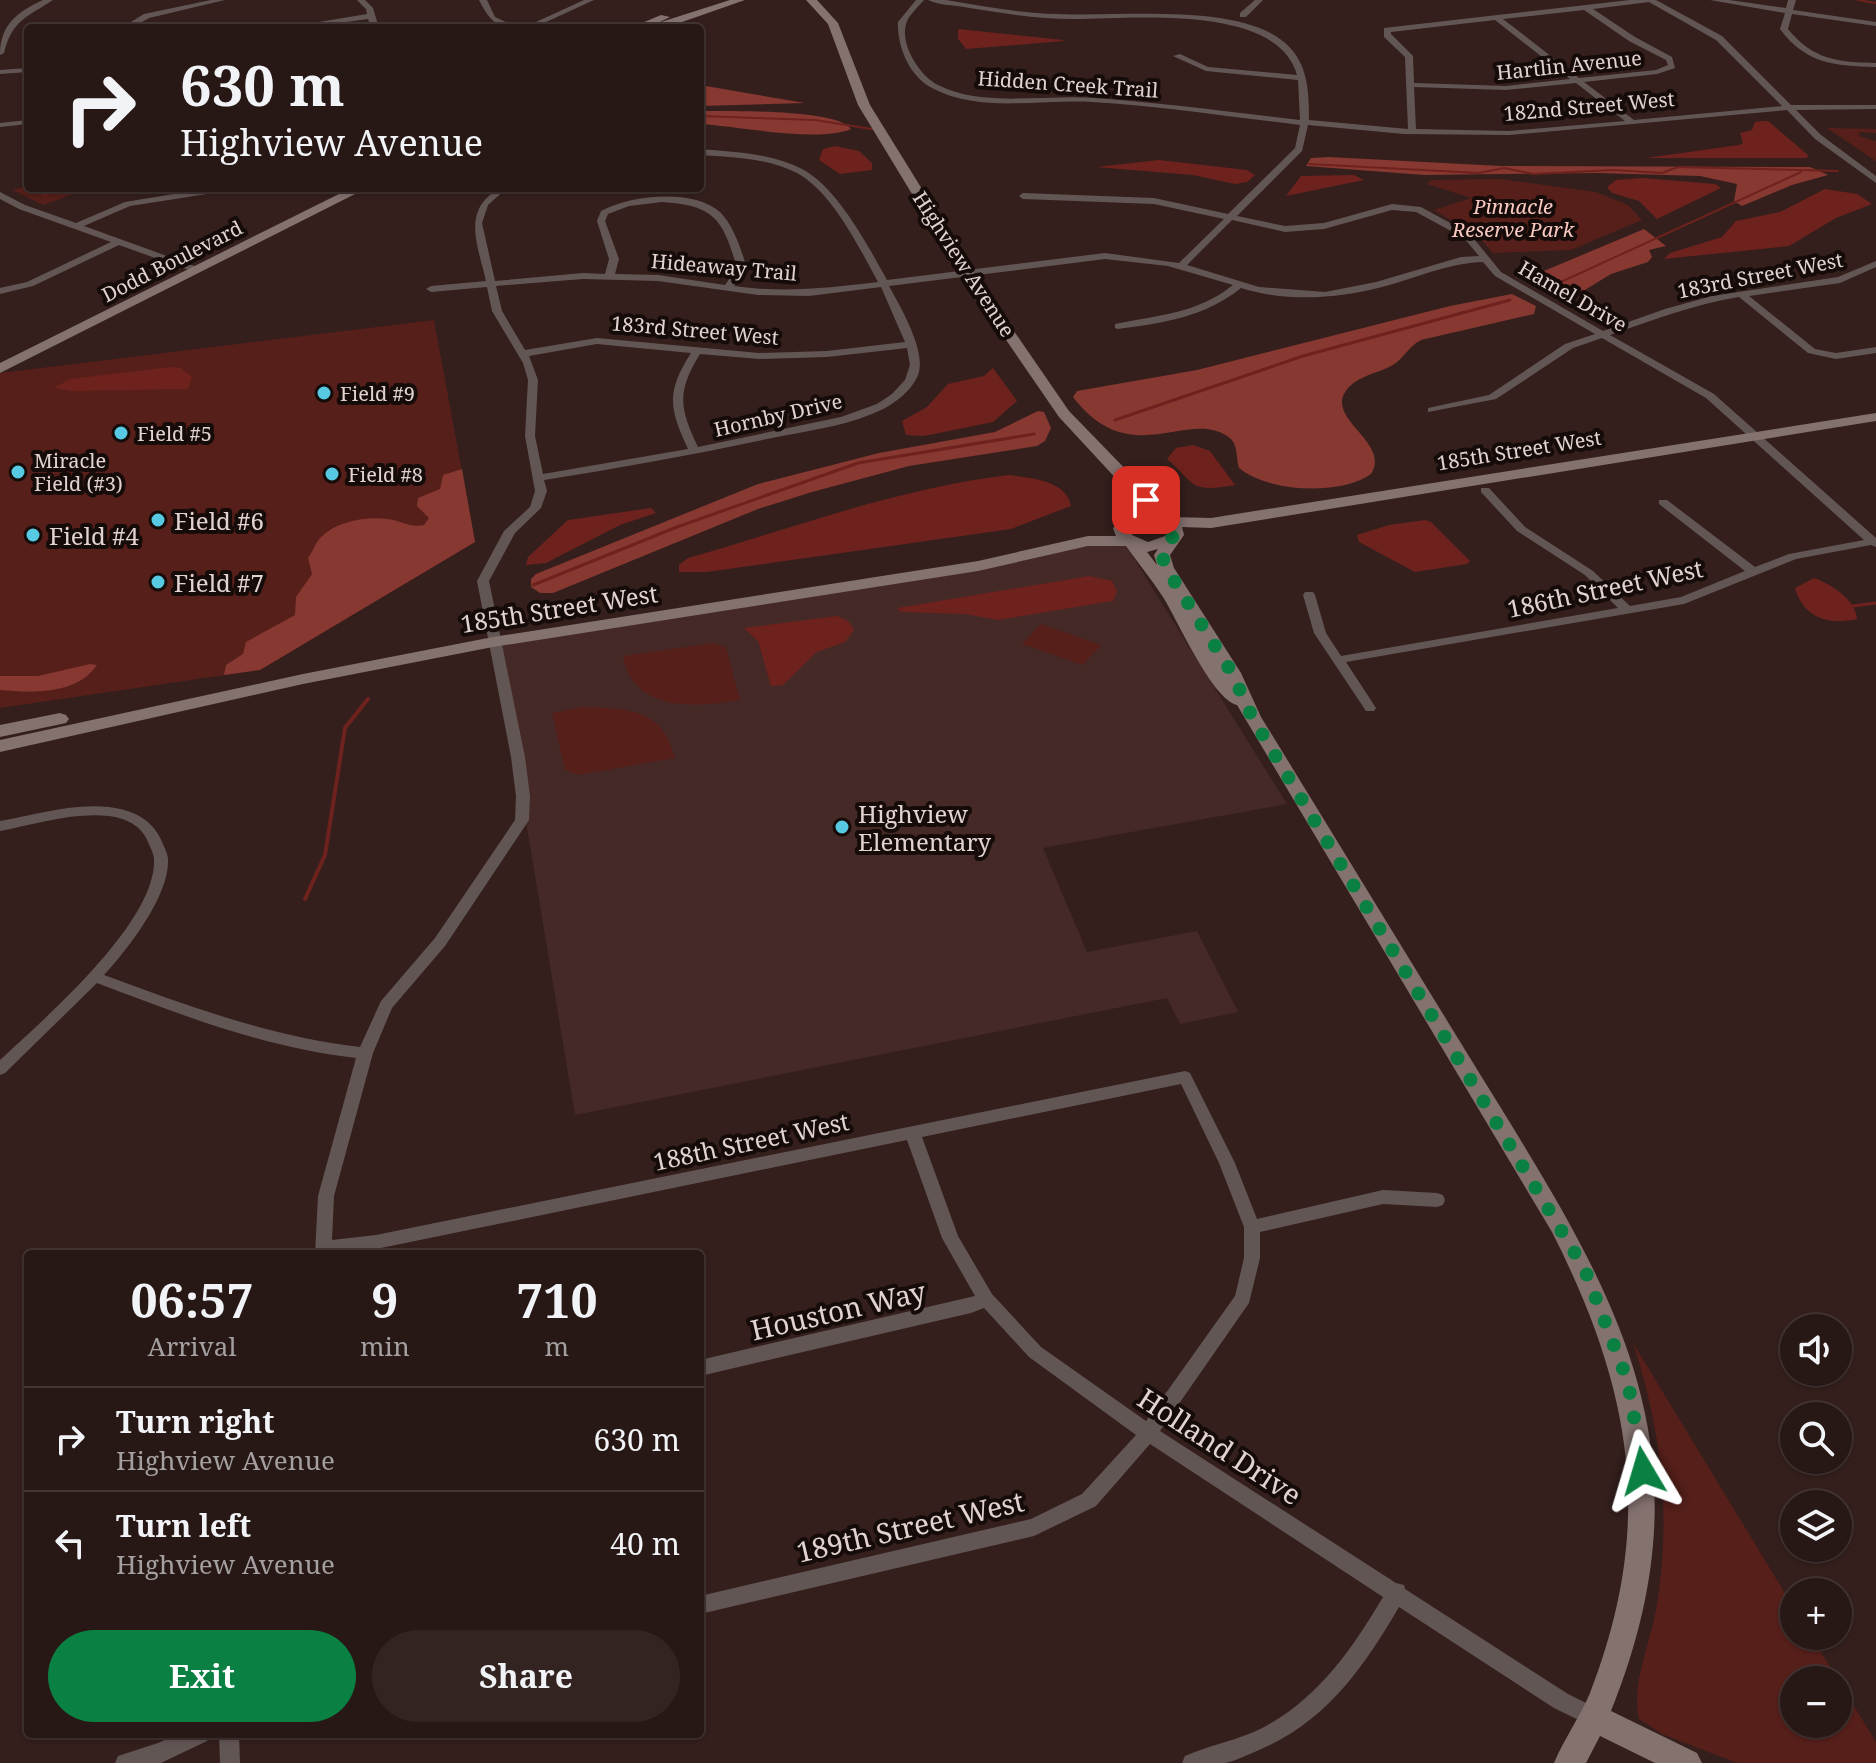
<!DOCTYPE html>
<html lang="en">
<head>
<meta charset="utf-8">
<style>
	:root { --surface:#271715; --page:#332422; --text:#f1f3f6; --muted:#a49fa0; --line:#433634; --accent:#0b8043 }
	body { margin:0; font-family:"Noto Serif",serif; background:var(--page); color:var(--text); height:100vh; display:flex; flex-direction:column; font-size:30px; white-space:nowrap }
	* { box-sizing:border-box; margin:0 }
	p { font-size:26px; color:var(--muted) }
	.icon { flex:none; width:44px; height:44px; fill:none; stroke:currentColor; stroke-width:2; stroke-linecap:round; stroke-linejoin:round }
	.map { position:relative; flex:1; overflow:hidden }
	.side { position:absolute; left:24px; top:1250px; width:680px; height:488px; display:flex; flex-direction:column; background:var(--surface); border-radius:8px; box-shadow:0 2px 6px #0004,0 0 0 2px var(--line) }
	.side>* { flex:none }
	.banner { position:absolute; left:24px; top:24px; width:680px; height:168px; border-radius:8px; box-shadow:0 2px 6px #0004,0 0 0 2px var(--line); background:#271715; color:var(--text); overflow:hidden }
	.buttons { position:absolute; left:1780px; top:1314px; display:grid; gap:16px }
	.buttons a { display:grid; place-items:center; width:72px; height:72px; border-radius:50%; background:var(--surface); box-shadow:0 2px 6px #0004,0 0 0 2px var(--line); font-size:40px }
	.pin { position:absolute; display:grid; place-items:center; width:68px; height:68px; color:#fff; margin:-34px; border-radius:16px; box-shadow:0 4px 12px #0006 }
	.me { position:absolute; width:88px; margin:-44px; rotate:353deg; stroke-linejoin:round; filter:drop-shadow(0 0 6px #0008) }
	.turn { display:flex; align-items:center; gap:28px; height:168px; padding:0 24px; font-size:36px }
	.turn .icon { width:104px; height:104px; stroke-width:2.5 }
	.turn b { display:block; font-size:56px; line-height:68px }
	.eta { display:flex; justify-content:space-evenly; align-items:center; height:136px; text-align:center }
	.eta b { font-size:48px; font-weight:700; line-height:56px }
	.cta { display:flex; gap:16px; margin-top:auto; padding:16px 24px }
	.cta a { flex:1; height:92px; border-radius:48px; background:var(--accent); color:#fff; font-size:32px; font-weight:700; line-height:92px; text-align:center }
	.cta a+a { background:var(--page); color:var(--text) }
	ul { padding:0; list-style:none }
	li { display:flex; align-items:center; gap:24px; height:104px; padding:0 24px; border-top:2px solid var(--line) }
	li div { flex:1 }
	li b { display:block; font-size:30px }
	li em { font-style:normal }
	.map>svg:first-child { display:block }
</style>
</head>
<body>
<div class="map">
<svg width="1876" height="1763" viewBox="0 0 1876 1763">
	<rect width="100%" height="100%" fill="#341f1c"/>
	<polygon fill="#452926" points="1123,541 1287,804 1043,848 1087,952 1197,931 1238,1012 1180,1024 1167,998 575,1115 495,637"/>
	<g fill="#561f1a" fill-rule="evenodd">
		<polygon points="1827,128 1876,129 1876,133 1860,132 1859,136 1876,141 1876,161"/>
		<polygon points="1500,179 1596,192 1628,205 1642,220 1571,250 1493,253 1478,236 1434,210 1471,198 1427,184 1431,180"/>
		<polygon points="28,186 28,188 90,188 43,205 13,190"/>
		<polygon points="434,320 475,542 260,670 0,708 0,373"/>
		<polygon points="1041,624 1101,645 1083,665 1022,644"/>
		<path d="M713 643 726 647 740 700C695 708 633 712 623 656Z"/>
		<path d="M583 707C628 709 662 707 675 758L578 775 565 770 552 713Z"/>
		<path d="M1633 1343 1794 1608V1636H1811L1876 1742V1763H1737L1662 1734 1639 1719C1631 1684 1650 1644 1656 1610 1672 1519 1662 1431 1633 1343ZM1794 1680H1838V1724H1794Z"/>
	</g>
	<g fill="#873831">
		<polygon points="700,85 805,103 700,106"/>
		<path d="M700 111C727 111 837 109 851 129 818 143 738 126 700 124Z"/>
		<polygon points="1329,157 1501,166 1810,167 1828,175 1792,185 1742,206 1734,201 1737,184 1700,176 1598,173 1424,175 1306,166 1311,158"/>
		<polygon points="1644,229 1666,246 1649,250 1652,257 1648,262 1611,274 1580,293 1558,291 1555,284 1532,276"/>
		<path d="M1512 294 1536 306 1534 314 1421 340C1409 346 1404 358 1393 365 1379 373 1360 375 1349 387 1320 418 1392 441 1371 474 1340 496 1268 492 1239 468 1236 459 1238 446 1231 439 1190 405 1132 474 1073 397L1077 391 1197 370 1450 306Z"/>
		<polygon points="1038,411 1044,412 1051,428 1045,441 1037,446 909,466 812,492 758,509 553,593 540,593 531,587 531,579 536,574 758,484 879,453 995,432"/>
		<path d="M462 469 475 542 260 670 224 675 226 665 243 654 246 642 295 615 296 597 312 574 308 558C313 552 315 543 321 537 337 521 367 516 388 519 402 521 410 528 424 525L429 518 417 506 418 498 440 489 443 475Z"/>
		<path d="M90 664 97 665C77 695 31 693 0 690V676H38Z"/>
	</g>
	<g fill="#6e221d">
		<polygon points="958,29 1063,40 1064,41 966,49 958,39"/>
		<polygon points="1762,121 1768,121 1808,155 1807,158 1646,158 1739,145 1743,143 1740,133 1752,130 1755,122"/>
		<polygon points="835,146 859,151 872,163 872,170 840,174 819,160 823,149"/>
		<polygon points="1159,160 1247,170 1255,175 1247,182 1235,184 1193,175 1096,167"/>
		<polygon points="1354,175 1364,180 1286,196 1301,176"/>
		<polygon points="1642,178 1715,184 1721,188 1657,219 1639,201 1612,193 1607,187 1616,180"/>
		<polygon points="1825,189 1857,194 1872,204 1836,218 1789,246 1664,259 1670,253 1722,237 1736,221 1780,212"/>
		<polygon points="170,367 181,368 192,377 188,389 71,391 54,388 70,379"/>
		<polygon points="993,368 1017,401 993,422 924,436 906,435 902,421 927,407 948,384 984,376"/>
		<path d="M1193 445 1210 451 1235 485C1189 493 1197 485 1167 459L1176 448Z"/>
		<path d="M1009 475C1029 478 1067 480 1071 506L1011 529 707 572H679V565L688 558C794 528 898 488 1009 475Z"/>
		<polygon points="651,508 656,513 620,525 546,563 526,565 528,557 568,520"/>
		<polygon points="1425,520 1431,522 1470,561 1467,564 1415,572 1359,542 1357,535 1389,525"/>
		<polygon points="1089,576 1112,581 1117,591 1113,601 998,620 965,614 901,612 897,608"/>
		<path d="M1814 578C1831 584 1856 600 1857 619 1829 625 1804 619 1795 588Z"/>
		<path d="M837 616C846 620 850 620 854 630L845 642 817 652 783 685 771 686 758 641 744 628Z"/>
	</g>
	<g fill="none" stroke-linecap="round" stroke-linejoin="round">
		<g stroke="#6e221d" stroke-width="2">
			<polyline points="1858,0 1876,3"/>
			<polyline points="700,116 815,120 872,129"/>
			<polyline points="1309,164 1479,173 1504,168 1533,174 1613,170 1662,173 1678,167 1838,171"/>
			<polyline points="44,195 67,188"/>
			<polyline points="1552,286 1801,172"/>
		</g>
		<g stroke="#6e221d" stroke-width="3">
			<polyline points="1552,286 1556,284"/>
			<polyline points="1115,420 1303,356 1510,300"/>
			<polyline points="533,585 677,527 858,463 1034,434"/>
			<polyline points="1853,606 1876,603"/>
		</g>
		<polyline stroke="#6e221d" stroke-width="4" points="305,899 325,855 345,728 368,699"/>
		<g fill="#625655" fill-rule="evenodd">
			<path d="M43 0H53C27 17 12 20 4 53L0 55C0 25 17 12 43 0Z"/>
			<polygon points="211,0 225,0 149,18 131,28 121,28 144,14"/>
			<polygon points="357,0 365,0 373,8 379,28 371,28 368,19 303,28 283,28 367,14 366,9"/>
			<path d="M479 0H487L495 17 519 28C495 28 489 19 479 0Z"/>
			<polygon points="584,0 594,0 533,28 523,28"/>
			<path d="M916 0H924C918 7 908 16 906 24 900 45 920 76 938 85 982 108 1047 94 1095 98 1163 103 1232 112 1300 120L1298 80 1206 71 1173 56 1180 54 1208 67 1297 75C1277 3 1132 19 1074 19 1037 19 1000 13 964 7 952 5 939 5 928 0H946C982 6 1019 13 1056 14 1116 17 1231 3 1280 39 1308 59 1309 89 1309 120L1408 129 1405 57 1384 37V28L1630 0H1656L1722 36 1791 105H1876V109L1796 110 1821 135 1876 176V183L1815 139 1787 110 1509 135 1404 134 1308 125 1302 151 1237 216 1285 226 1324 223 1392 204 1421 207 1470 234 1501 272 1603 331 1665 309 1712 296 1838 277 1876 261V267L1840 283 1749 296 1815 349 1836 353 1876 347V353L1836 359 1808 353 1739 297C1695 304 1653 320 1610 335L1714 394 1876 538V547L1871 545 1796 559 1684 604 1346 662 1376 708 1374 711H1366L1314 633 1303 595 1305 592H1313L1315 595 1326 633 1341 656 1618 608 1585 575 1517 531 1481 492V488H1489L1525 527 1593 571 1630 606 1681 597 1745 571 1659 504V500H1667L1755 567 1789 554 1864 540 1706 398 1602 338 1573 348 1496 399 1428 412V408L1489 395 1565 344 1595 334 1495 276 1483 262C1448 263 1416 278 1382 287 1337 299 1286 302 1241 288 1205 317 1163 323 1118 329L1115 328V324C1158 315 1197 314 1233 285L1168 266 1105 259 889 286C901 308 927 352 918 375 910 394 890 407 872 414 841 427 805 431 772 438 696 454 621 468 544 480L547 491 541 508 515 533 489 581 525 757 530 796 529 820 445 946 392 1008 373 1053 334 1196 332 1240 376 1235 1185 1071 1190 1073 1235 1163 1257 1219 1383 1190 1437 1193 1443 1195 1445 1200 1443 1205 1437 1207 1383 1204 1260 1232V1258L1249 1303 1160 1431 1396 1583 1404 1585 1405 1589 1568 1694 1602 1711 1605 1718 1602 1725 1595 1728 1554 1708 1399 1607C1364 1667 1326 1722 1259 1750 1249 1754 1236 1761 1225 1763 1211 1763 1196 1763 1182 1763L1185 1756C1208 1746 1233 1741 1256 1731 1315 1703 1351 1651 1383 1597L1150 1444 1096 1506 1034 1536 700 1614V1596L1031 1519 1082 1494 1136 1435 1029 1357 984 1308 971 1313 700 1376V1360L975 1296 942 1238 907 1140 376 1249 315 1254 318 1196 356 1058C266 1048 181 1015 97 983L5 1073 0 1075V1060C44 1019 157 922 154 859 154 854 150 847 148 842 142 826 126 818 109 816 73 812 35 824 0 831V821C35 815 72 803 109 807 132 810 153 819 162 842 164 847 168 854 168 859 170 895 128 949 104 975 188 1006 271 1037 360 1047L381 1001 435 938 515 820 516 796 511 757 477 581 504 531 530 507 535 491 525 436 528 380 523 363 492 311 487 287 431 292 426 289 431 286 486 281C480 252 463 217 490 195 496 189 499 188 507 188L488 205 482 223 495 281 583 273 605 274 609 259 597 221 601 211C630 195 693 188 720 212 734 226 741 250 747 268L734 286C784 293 828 288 878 282 859 247 832 192 797 173 768 158 732 157 700 155V149C734 152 771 153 802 169 838 188 868 246 887 280L1105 253 1179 263 1224 219 1154 204 1023 199 1019 196 1023 193 1154 198 1228 214 1295 148 1300 125C1231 117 1161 106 1092 102 1041 99 981 113 934 89 910 78 897 47 898 22ZM1649 2 1716 40 1782 106 1634 120 1584 82 1657 74 1675 68 1672 57 1635 37 1593 9ZM1584 10 1629 41 1666 60 1668 65 1656 70 1579 78 1503 19ZM1495 20 1570 79 1506 86 1414 83 1413 56 1391 34V32ZM1576 83 1625 121 1509 131 1416 129 1414 87 1506 90ZM662 202C714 205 723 219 737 268L725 285 658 275 615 274 619 259 605 221 608 214 629 206ZM1392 210 1416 212 1464 238 1479 256 1461 257 1376 282 1325 292 1259 287 1187 265 1232 220 1285 232 1324 229ZM583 279 658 281 758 295 809 296 881 287 905 342 827 351 759 353 597 338 525 350 502 311 496 286ZM597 344 691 353C666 392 669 408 688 449L543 474 535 436 538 380 529 356ZM907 348 910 365 905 380 892 394 877 404 841 417 698 447C679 408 677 391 700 354L759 359 827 357ZM1181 1084 1219 1163 1244 1227V1258L1235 1296 1146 1421 1041 1347 992 1294 958 1236 922 1137Z"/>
			<polygon points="1255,0 1263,0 1246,17 1240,17 1240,13"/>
			<path d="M1710 0H1729L1786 8 1788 0H1796L1793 10 1876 22V26L1792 14 1788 29C1813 60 1838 62 1876 63V67C1835 66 1806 64 1780 29L1785 13Z"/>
			<polygon points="28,68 28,72 0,74 0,70"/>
			<polygon points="28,120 28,124 0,127 0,123"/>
			<polygon points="210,188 230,188 226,191 130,206 84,226 200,268 200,272 194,272 119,245 33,286 0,294 0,288 27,282 111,242 19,209 0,199 0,192 25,205 76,223 125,202"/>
			<polygon points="177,1734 210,1734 207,1741 161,1763 115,1763 118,1756 158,1743"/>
			<polygon points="219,1734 239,1734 240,1763 220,1763"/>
		</g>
		<g fill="#84726f" fill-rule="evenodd">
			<polygon points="730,0 745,0 665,28 630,28 661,15 670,17 658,23"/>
			<path d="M806 0H817L838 23 870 105 974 273 1069 411 1172 517 1211 518 1876 413V421L1211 528 1182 527 1184 535 1170 555 1174 568 1241 673 1261 717C1330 829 1398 941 1467 1053 1605 1278 1721 1438 1611 1711L1697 1753 1702 1763H1655L1600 1736 1586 1763H1554C1564 1739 1580 1717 1590 1693 1656 1523 1632 1390 1552 1232L1237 705C1212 699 1178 621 1163 597 1152 580 1138 563 1126 546H1088L978 571 493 647 303 684 0 752V740L303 674 493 637 978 561 1088 536H1116L1113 528 1126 515 1146 511 1059 417 960 273 858 105 828 24ZM1141 521 1162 525 1168 535 1148 542 1132 535 1129 528ZM1158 549 1154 555 1157 565 1147 552Z"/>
			<polygon points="351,188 367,188 0,373 0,363"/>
			<polygon points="60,713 66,715 69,719 66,723 0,737 0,725"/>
		</g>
	</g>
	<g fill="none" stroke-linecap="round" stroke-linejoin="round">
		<polyline stroke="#0b8043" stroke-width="14" stroke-dasharray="0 25.2" points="1146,500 1176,531 1162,555 1166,568 1232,673 1252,717 1585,1270 1628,1382 1643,1471"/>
	</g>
	<g fill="#57c9e2" stroke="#150c0a" stroke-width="3">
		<circle cx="324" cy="393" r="8"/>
		<circle cx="121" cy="433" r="8"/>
		<circle cx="18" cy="472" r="8"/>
		<circle cx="332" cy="474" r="8"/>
		<circle cx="158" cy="520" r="8"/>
		<circle cx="33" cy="535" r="8"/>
		<circle cx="158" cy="582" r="8"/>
		<circle cx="842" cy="827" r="8"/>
	</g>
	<g text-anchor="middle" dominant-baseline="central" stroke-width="8" stroke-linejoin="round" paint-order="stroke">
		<g font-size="20" fill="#e2d3d1" stroke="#150c0a">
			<text transform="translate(1569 65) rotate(-6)">Hartlin Avenue</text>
			<text transform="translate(1068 84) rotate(4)">Hidden Creek Trail</text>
			<text transform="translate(1589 106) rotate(-5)">182nd Street West</text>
			<text transform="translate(172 261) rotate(-27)">Dodd Boulevard</text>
			<text transform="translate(964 264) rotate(57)">Highview Avenue</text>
			<text transform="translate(724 267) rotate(5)">Hideaway Trail</text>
			<text transform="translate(1760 275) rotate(-11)">183rd Street West</text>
			<text transform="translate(1573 296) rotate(30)">Hamel Drive</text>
			<text transform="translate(695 330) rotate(5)">183rd Street West</text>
			<text transform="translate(778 415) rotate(-13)">Hornby Drive</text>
			<text transform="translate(1519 450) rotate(-9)">185th Street West</text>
		</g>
		<g font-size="20" font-style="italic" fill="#f9c9c2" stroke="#150c0a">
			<text x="1513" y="206">Pinnacle<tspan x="1513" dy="23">Reserve Park</tspan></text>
		</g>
		<g font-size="20" fill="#e2d3d1" stroke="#150c0a" text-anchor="start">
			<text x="340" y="393">Field #9</text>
			<text x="137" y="433">Field #5</text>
			<text x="34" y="460">Miracle<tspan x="34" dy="23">Field (#3)</tspan></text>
			<text x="348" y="474">Field #8</text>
		</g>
		<g font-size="24" fill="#e2d3d1" stroke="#150c0a" text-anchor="start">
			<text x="174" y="520">Field #6</text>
			<text x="49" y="535">Field #4</text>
			<text x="174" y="582">Field #7</text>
			<text x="858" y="813">Highview<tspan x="858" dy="28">Elementary</tspan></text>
		</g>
		<g font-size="24" fill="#e2d3d1" stroke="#150c0a">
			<text transform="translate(1605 588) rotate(-12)">186th Street West</text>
			<text transform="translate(559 608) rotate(-9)">185th Street West</text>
			<text transform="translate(751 1141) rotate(-12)">188th Street West</text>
		</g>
		<g font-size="28" fill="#e2d3d1" stroke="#150c0a">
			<text transform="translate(838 1310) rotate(-13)">Houston Way</text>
			<text transform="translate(1220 1446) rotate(33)">Holland Drive</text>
			<text transform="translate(910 1526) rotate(-13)">189th Street West</text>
		</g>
	</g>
</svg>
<div class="buttons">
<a><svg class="icon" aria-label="sound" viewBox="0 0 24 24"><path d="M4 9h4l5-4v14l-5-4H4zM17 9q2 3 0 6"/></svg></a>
<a><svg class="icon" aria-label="search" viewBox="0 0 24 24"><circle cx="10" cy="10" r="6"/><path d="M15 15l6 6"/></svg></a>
<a><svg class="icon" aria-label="layers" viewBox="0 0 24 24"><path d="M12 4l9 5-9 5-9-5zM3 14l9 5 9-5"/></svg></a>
<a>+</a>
<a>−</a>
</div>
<div class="pin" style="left:1146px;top:500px;background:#d93025"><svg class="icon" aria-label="arrive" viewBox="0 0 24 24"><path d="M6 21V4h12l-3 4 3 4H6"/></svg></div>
<svg class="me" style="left:1643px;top:1471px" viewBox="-20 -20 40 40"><path d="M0-17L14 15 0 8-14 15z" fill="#0b8043" stroke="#fff" stroke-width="4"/></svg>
<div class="banner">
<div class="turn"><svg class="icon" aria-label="right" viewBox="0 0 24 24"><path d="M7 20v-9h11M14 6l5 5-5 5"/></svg><div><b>630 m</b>Highview Avenue</div></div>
</div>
<section class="side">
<div class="eta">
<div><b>06:57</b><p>Arrival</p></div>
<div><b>9</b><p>min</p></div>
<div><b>710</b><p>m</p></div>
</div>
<ul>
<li><svg class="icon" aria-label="right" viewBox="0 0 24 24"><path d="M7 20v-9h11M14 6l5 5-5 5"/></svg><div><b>Turn right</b><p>Highview Avenue</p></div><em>630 m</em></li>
<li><svg class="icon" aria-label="left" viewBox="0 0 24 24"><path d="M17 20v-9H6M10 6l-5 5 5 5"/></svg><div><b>Turn left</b><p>Highview Avenue</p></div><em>40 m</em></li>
</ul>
<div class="cta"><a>Exit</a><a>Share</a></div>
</section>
</div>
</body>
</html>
